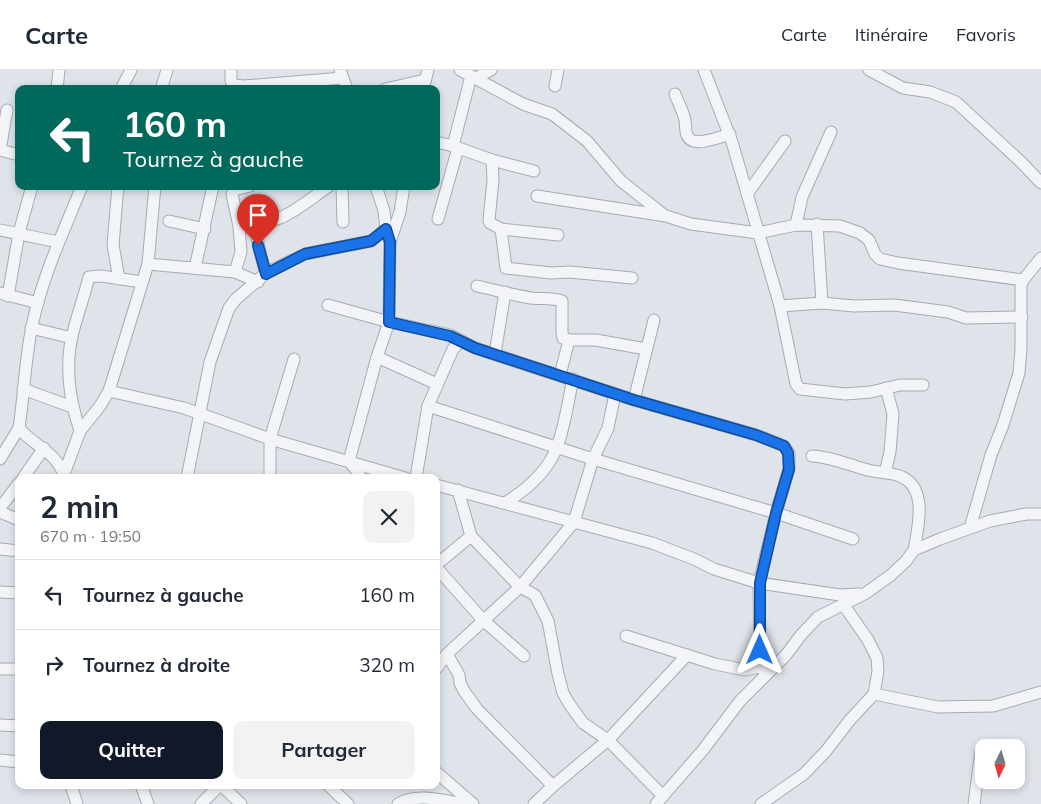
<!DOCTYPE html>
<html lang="fr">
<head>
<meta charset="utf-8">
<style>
	:root { --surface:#fff; --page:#f2f2f3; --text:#1f2937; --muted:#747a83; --line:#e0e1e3; --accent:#111827 }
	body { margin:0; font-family:Mulish,sans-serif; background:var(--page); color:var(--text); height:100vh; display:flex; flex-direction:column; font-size:19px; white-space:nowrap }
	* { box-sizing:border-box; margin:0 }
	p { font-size:16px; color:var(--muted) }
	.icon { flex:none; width:28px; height:28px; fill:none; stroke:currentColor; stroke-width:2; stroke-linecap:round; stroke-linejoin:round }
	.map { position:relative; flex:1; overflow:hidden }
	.drawer { position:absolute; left:15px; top:404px; width:425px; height:315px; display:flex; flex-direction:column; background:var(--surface); border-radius:10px; box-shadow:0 2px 8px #0003 }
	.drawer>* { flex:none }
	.guide { position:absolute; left:15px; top:15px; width:425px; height:105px; border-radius:10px; box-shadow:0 2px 8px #0003; background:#00695c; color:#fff; overflow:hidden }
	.needle { width:32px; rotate:185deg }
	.controls { position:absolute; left:975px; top:669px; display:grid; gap:10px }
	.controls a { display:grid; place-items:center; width:50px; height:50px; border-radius:10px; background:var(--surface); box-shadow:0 2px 8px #0003; font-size:25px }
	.pin { position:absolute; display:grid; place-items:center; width:42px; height:42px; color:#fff; margin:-51px -21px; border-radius:50% 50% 50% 0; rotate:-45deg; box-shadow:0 0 5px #0007 }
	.pin .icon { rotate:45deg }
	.me { position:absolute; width:55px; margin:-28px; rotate:0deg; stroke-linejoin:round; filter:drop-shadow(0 0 4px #0008) }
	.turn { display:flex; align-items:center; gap:18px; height:105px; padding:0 25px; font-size:22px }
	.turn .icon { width:65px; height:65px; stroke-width:2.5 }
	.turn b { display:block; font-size:35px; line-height:42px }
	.round { display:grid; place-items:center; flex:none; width:52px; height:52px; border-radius:10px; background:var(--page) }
	.overview { display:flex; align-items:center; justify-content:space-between; height:85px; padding:0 25px }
	h1 { font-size:30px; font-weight:700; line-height:38px }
	.action { display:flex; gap:10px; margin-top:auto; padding:10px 25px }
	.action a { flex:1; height:58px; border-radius:10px; background:var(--accent); color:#fff; font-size:20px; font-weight:700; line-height:58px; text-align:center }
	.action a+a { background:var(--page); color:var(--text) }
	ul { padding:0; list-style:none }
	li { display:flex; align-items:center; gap:15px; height:70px; padding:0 25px; border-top:1px solid var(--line) }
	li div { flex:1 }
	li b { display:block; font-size:19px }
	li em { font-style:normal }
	header { display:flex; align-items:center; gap:30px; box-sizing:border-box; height:70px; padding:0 25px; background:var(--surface); border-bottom:1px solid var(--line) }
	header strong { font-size:24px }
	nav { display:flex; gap:28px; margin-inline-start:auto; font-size:18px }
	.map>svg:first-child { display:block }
</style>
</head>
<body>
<header>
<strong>Carte</strong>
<nav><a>Carte</a><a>Itinéraire</a><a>Favoris</a></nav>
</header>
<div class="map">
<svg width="1041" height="734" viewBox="0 0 1041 734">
	<rect width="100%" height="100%" fill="#dfe4ea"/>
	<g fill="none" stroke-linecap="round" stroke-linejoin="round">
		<g stroke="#a4abb5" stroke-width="13">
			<g id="minor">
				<polyline points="231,0 231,11 234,15 244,16 343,8"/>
				<polyline points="340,0 347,19"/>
				<polyline points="460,0 523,34 552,44 587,71 621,111 664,145"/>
				<polyline points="704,0 732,72 780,236 796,314 800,319 845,324 871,322 900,315 923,315"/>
				<polyline points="869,0 903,18 930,22 956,32 1021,92 1041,113"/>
				<polyline points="476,8 491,0"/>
				<polyline points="555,16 558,0"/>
				<polyline points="57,19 59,0"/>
				<polyline points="121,19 131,0"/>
				<polyline points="161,19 167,0"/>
				<polyline points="385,19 425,10"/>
				<polyline points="423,19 428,0"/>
				<path d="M675 24C678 32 683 41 685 50 686 55 685 61 687 65 692 79 720 67 730 64"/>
				<polyline points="436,72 453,76 492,90 534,101"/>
				<polyline points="453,76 471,6"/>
				<polyline points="0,80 7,40"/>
				<polyline points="0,80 19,85"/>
				<polyline points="492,90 493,110 489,150 490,153 501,159 558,165"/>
				<polyline points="118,116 113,175 119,209"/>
				<polyline points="342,116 343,152"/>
				<polyline points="747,124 785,71"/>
				<polyline points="537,126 666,146 691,154 758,163 796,155 840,156 860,163 869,170 875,184 880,189 898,193 1023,210"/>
				<polyline points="438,149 458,78"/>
				<polyline points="169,151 205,159"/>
				<polyline points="817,154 822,233"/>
				<polyline points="796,155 802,127 831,62"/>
				<polyline points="501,159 506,198 551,203 570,202 632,208"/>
				<polyline points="0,160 58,172"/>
				<polyline points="390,172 400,142 404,116"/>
				<polyline points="148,194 235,202 258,212"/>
				<polyline points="195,198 213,116"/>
				<polyline points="235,202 241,182 239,156 232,124 234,120 250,116"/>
				<path d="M266 203C263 193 254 168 259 158 264 152 273 151 280 148 297 141 314 126 329 116"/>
				<path d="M477 216C495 220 513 225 531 228 540 229 555 228 562 231V262L563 268 569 270"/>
				<polyline points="0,223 38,233"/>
				<polyline points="8,226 19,163 32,116"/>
				<polyline points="328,235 389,252 450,265 475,278 634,330 756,365 784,376 789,383 789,399 776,443 759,513 760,597 767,603"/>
				<polyline points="780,236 822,233 854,236 894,235 948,242 966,248 1022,247"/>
				<polyline points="31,258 72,268"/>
				<polyline points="495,284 505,222"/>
				<polyline points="377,287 437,314"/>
				<polyline points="560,305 569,270 596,270 646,279"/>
				<polyline points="23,319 72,337"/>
				<polyline points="109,321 184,338 270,369 405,408"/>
				<polyline points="634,330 654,250"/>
				<polyline points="428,336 593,389 776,443 853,469"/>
				<path d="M80 361C70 331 65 297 72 266 77 246 84 227 89 207L101 206 142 212"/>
				<path d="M812 386C832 387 849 395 868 400 878 403 892 402 902 407 928 419 918 458 914 480"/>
				<polyline points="0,389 19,358"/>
				<polyline points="885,403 890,382 893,344 886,318"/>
				<polyline points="64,404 80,361 100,336 109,321 148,194 155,116"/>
				<polyline points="23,408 44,378"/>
				<path d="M65 408C57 381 33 376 19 358 24 324 25 290 32 256 42 207 63 163 82 116"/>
				<polyline points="187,408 210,292 229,238 236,229 266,203 305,184 371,171 386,159"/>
				<polyline points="270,408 270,369 294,289"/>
				<polyline points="359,408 359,404 349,391 377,287 389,252 390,172 386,159 384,141 376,116"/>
				<polyline points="416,408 428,336 453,279 461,271"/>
				<polyline points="436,415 652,473 694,489 714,499 759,513 840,525 859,524"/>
				<polyline points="458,420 471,466 520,517 535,525 548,551 558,604 563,623 570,635 583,653 608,670 663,726"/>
				<path d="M505 433C526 420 548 401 557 377 565 356 568 331 573 309"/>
				<polyline points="0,438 19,413"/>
				<polyline points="0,442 19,450"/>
				<polyline points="970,458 991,385 1003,355 1019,303 1021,279 1021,216 1023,210 1041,188"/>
				<polyline points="0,479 19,481"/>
				<polyline points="436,495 471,466"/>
				<polyline points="436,497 483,550 524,586"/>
				<polyline points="0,522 19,523"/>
				<polyline points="626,566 715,594 745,600 760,597"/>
				<polyline points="447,584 459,605 460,613 464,621 477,639 553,716"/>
				<polyline points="0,599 19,599"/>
				<polyline points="436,599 447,584 520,517 574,452 593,389 608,358 615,324"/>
				<polyline points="874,624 938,637 993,636 1041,622"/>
				<polyline points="0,655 19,656"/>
				<polyline points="0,690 19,692"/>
				<polyline points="436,702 473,734"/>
				<polyline points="71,715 77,734"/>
				<polyline points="141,715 148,734"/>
				<polyline points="221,715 241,734"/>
				<polyline points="328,715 348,734"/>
				<polyline points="201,734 220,715"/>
				<path d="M398 734C417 722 444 731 465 734"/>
				<polyline points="534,734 553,716 608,670 687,585"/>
				<polyline points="656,734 703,680 740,631 786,585 801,565 818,547 866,523 891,505 906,491 914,480 940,469 990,451 1026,444 1041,444"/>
				<polyline points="761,734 804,704 826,681 849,651 874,624 878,601 877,588 868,570 843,534"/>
				<polyline points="974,734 981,681"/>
			</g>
		</g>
		<use href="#minor" stroke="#f3f4f8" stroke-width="11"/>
	</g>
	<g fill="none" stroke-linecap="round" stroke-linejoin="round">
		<g stroke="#114b97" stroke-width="12">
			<polyline id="route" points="258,175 266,204 305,184 371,171 386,159 390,172 389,252 450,266 475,278 634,330 756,365 784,376 788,383 789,399 776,443 760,513 760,580"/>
		</g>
		<use href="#route" stroke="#1a73e8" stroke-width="9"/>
	</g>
</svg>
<div class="controls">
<a><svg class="needle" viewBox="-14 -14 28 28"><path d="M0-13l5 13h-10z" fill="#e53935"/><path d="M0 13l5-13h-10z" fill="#747a83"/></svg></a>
</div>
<div class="pin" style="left:258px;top:175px;background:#d93025"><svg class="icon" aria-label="arrive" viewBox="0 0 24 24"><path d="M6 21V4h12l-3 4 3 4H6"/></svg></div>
<svg class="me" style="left:760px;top:580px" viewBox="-20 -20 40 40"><path d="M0-17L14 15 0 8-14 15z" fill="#1a73e8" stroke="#fff" stroke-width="4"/></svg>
<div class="guide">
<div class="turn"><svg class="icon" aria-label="left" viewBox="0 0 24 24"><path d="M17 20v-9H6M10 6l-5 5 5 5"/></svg><div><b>160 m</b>Tournez à gauche</div></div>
</div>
<section class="drawer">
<div class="overview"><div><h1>2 min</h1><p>670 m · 19:50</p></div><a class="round"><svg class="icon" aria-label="close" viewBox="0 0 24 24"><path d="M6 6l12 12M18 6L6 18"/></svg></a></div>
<ul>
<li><svg class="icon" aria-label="left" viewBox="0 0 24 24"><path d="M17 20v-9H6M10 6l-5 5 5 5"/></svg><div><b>Tournez à gauche</b></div><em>160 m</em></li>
<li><svg class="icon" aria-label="right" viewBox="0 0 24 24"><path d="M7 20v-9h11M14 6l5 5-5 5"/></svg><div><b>Tournez à droite</b></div><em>320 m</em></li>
</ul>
<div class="action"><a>Quitter</a><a>Partager</a></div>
</section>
</div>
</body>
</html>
